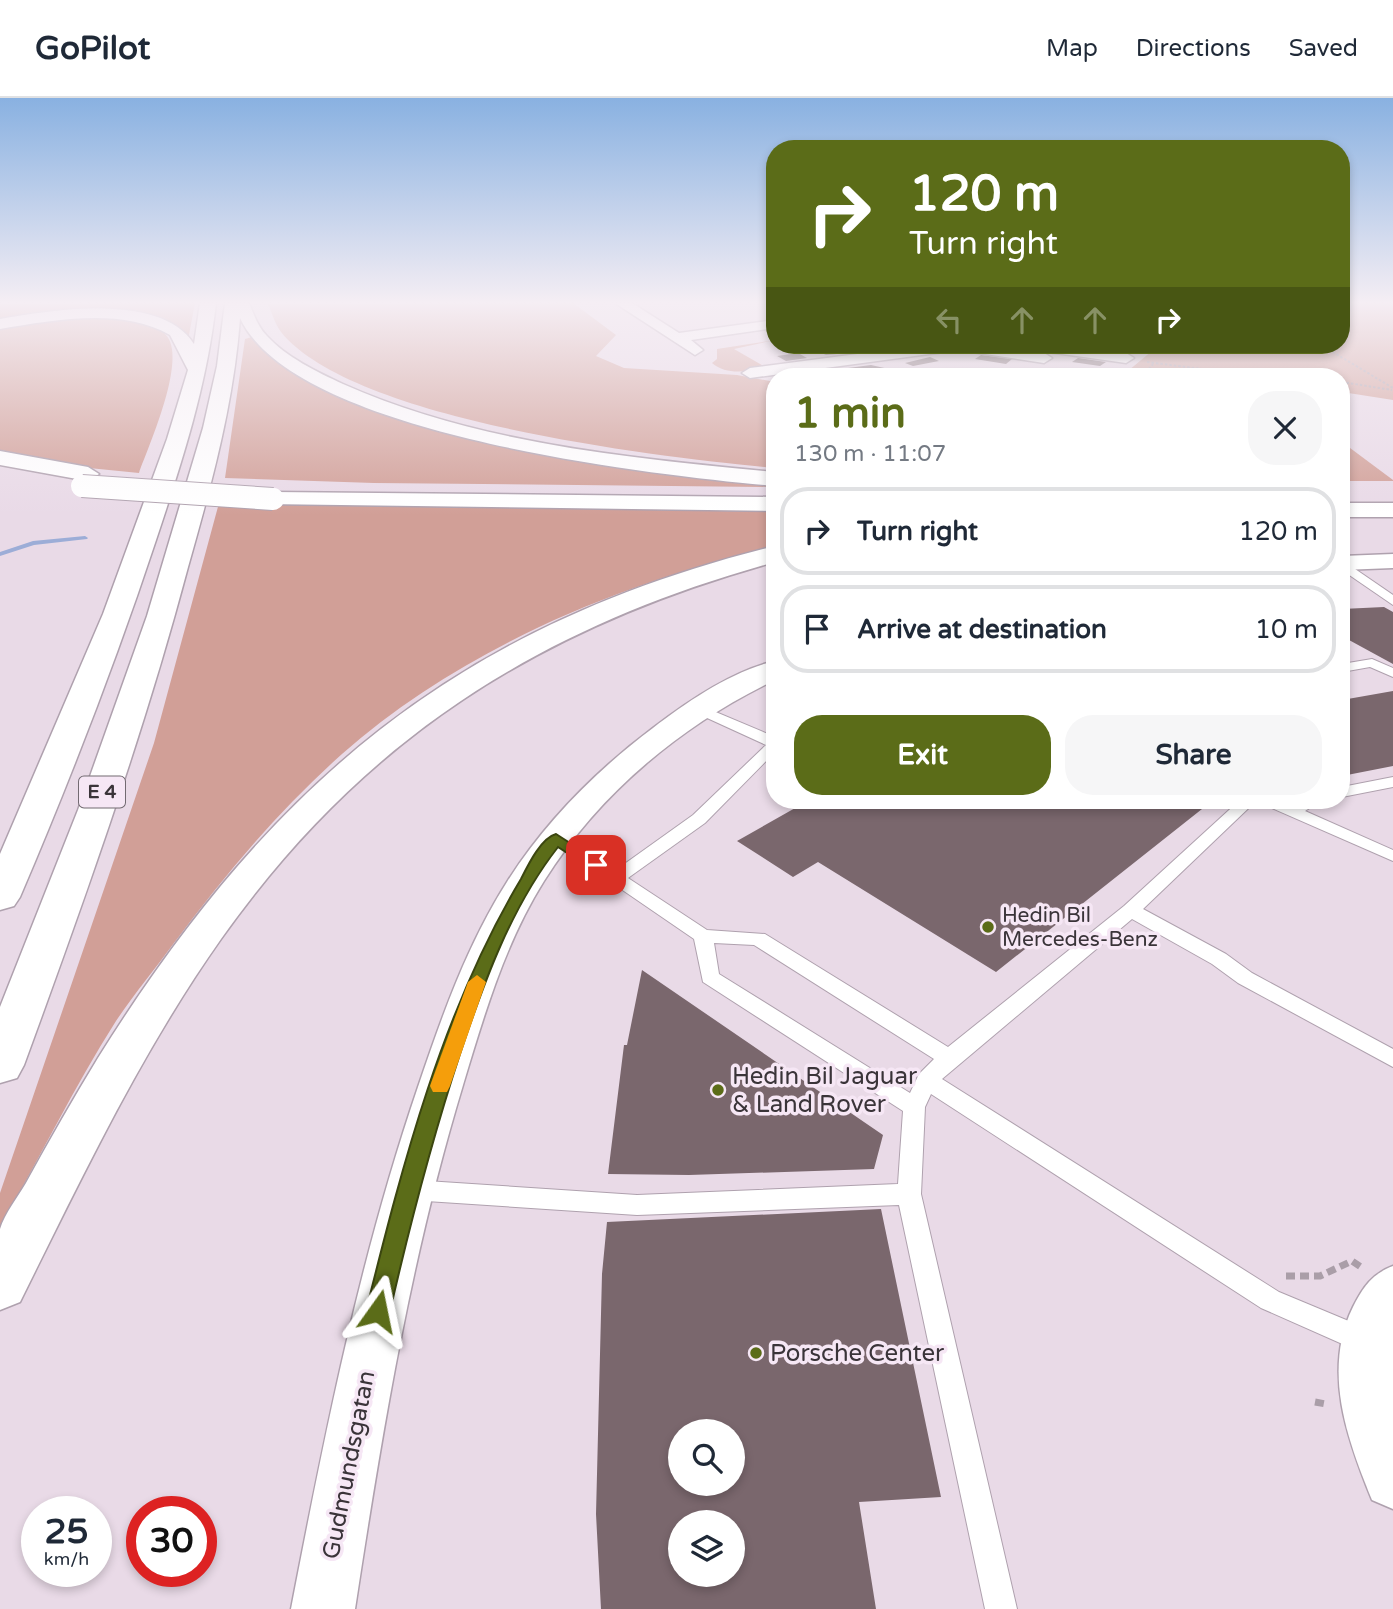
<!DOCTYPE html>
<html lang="en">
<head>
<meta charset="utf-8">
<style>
	:root { --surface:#fff; --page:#f6f6f7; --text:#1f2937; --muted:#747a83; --line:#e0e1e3; --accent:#5b6c18 }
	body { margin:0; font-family:"Varela Round",sans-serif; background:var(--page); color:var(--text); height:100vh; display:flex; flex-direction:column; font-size:26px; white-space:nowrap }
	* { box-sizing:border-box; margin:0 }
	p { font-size:23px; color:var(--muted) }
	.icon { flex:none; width:38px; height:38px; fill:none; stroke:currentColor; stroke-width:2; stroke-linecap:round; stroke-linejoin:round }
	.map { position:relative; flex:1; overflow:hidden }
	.side { position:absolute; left:766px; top:270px; width:584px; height:441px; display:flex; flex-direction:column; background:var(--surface); border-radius:28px; box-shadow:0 4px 10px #0003 }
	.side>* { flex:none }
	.top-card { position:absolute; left:766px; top:42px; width:584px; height:214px; border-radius:28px; box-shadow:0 4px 10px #0003; background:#5b6c18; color:#fff; overflow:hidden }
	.controls { position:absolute; left:668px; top:1321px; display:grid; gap:14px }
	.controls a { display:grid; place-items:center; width:77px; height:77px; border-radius:50%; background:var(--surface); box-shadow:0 4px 10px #0003; font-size:35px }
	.speed { position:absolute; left:21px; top:1398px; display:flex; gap:14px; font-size:35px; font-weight:700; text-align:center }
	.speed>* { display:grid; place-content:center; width:91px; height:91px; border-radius:50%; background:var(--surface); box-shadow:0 4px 10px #0003; line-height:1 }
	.speed small { font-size:18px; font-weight:400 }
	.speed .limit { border:10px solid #d22; background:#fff; color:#111 }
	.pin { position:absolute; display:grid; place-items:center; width:60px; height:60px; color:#fff; margin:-30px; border-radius:14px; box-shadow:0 4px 10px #0006 }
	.me { position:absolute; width:77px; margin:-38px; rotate:12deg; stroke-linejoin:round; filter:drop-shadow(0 0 5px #0008) }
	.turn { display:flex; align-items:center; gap:24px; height:147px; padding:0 28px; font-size:32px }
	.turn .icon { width:91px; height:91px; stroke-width:2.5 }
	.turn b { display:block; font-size:49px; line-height:60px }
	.lanes { display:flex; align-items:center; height:66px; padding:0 28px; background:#0003; justify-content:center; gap:35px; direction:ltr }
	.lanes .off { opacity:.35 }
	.round { display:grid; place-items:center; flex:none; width:74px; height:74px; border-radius:28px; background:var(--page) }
	.headline { display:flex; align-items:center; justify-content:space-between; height:119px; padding:0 28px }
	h1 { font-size:42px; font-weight:800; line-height:52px; color:var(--accent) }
	.cta { display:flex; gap:14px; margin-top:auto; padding:14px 28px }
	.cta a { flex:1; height:80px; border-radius:28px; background:var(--accent); color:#fff; font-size:28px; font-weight:800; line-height:80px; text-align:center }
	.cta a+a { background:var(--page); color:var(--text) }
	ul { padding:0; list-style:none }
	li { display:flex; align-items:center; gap:21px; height:88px; margin:0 14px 10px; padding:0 14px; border:4px solid var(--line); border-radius:28px }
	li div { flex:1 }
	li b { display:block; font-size:26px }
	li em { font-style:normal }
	header { display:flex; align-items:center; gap:42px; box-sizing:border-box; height:98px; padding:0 35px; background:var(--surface); border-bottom:2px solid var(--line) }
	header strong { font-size:33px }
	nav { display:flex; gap:38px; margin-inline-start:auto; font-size:24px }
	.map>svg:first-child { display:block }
</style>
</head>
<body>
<header>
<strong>GoPilot</strong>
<nav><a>Map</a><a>Directions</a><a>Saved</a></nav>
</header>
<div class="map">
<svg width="1393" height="1511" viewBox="0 0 1393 1511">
	<rect width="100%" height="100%" fill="#e9dae7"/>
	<g fill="#d19f97">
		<path d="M195 205 189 237H187C162 203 40 222 0 224V206Z"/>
		<path d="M573 205 616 237 596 258 624 270 737 277 775 284V370C661 359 354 324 281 234 275 226 272 215 268 206Z"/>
		<polygon points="1342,205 1393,205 1393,302 1342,294 1342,278 1122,278 1159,247 1342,247"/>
		<path d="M81 220C106 220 145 217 165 236 189 258 149 347 139 375L89 370 0 352V228Z"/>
		<path d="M252 239C310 315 486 338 576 354 642 366 708 379 775 385V389L374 385 225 380 245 241Z"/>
		<path d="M775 242 734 251 767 270C748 273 727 278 712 265L717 261V251Z"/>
		<polygon points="1342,344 1393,382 1393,383 1342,383"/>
		<path d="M219 405 775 414V449C620 485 462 550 342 656 278 713 225 777 174 845 155 871 134 896 116 923 74 989 39 1061 0 1130V1095L154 645Z"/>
	</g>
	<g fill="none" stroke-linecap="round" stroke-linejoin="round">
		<polygon fill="#9cadd7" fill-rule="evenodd" points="85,438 88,440 87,441 34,447 0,458 0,454 33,443"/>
	</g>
	<g fill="#7a676d" fill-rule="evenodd">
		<polygon points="839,250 848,255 826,257 817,253"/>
		<polygon points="798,255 807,260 786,263 777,258"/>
		<polygon points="981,257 1012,261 1006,266 975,261"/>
		<polygon points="930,259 939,263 913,268 905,265"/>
		<polygon points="1078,260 1106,264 1100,268 1072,264"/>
		<polygon points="871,267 889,271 859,276 848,270"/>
		<polygon points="828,272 835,276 798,278 798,277"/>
		<polygon points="1384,509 1393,514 1393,566 1349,542 1342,543 1342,511"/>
		<polygon points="1393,593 1393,668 1342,678 1342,602"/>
		<polygon points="799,702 1181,702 1202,711 996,874 818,764 793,779 737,743 804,705"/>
		<polygon points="642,872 883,1037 874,1071 689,1077 608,1076 624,947 627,947"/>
		<path d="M881 1111 941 1399 859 1404 876 1511H601L596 1416 602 1176 607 1124ZM681 1334H733V1386H681ZM681 1424H733V1477H681Z"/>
	</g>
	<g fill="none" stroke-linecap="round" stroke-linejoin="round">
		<g stroke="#afa1ae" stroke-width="2">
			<g id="lane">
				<polygon points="1342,462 1393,497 1393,507 1342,472"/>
				<polygon points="1372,561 1393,570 1393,579 1370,569 1342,574 1342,566"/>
				<path d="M699 607 775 639V654L705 725 628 780 707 832 765 836 948 949 1124 808 1240 702H1277L1291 708 1302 702H1322L1305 713 1393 752V763L1256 703 1143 811 1226 856 1252 875 1393 951V969L1238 885 1212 866 1132 821 942 981 1279 1194 1375 1234 1378 1243 1375 1252 1365 1256 1261 1210 931 996 925 1009 921 1096 1017 1511H985L899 1107 637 1117 411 1102 403 1099 399 1092 403 1085 411 1082 637 1097 898 1086 903 1013 703 884 694 841 548 741 557 736 563 737 616 772 693 717 766 647 694 614 692 611ZM714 845 754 847 934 961 919 976 910 995 719 876Z"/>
				<polygon points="1393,679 1393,689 1342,699 1342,689"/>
			</g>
		</g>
		<g stroke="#afa1ae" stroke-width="3">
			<g id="street">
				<polygon points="615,205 632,205 679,235 775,222 775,230 691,242 703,252 695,257"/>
				<polygon points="926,247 988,247 1044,255 1052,260 1044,265 959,252 750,280 742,275 750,270"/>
				<polygon points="1026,247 1065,247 1126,255 1134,260 1126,265 1034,252"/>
				<polygon points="1393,456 1393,470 1342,472 1342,458"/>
				<path d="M775 563V582C683 626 599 695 544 783 505 845 484 917 463 987 411 1158 382 1334 355 1511H291C325 1335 360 1159 418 989 442 918 467 847 507 784 545 724 597 672 653 630 688 603 732 573 775 563Z"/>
				<path d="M1393 1168V1411L1372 1402C1347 1341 1322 1272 1353 1209 1363 1189 1372 1176 1393 1168Z"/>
			</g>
		</g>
		<g stroke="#afa1ae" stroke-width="3">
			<g id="highway">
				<path d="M200 205H216C207 287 182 364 156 442 116 563 70 682 20 799L14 808 0 812V756L103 516 167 341 188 272 170 237C121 209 54 222 0 231V221C52 212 161 194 194 246Z"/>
				<path d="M225 205H249C254 217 258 229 267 238 286 259 317 274 343 286 477 346 631 360 775 374V388C655 377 295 338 240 220 234 305 211 388 188 469 143 638 84 803 24 967L17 980 0 985V909L78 712 147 518 203 330 217 268Z"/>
				<polygon points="0,353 88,369 99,376 88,383 0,367"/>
				<polygon points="273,394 775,399 775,413 265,406 261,401 265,396"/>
				<rect x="1342" y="405" width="51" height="14"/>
				<path d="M775 448V464C540 529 363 640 221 841 141 954 81 1081 20 1204L0 1212C0 1192 0 1147 0 1131 5 1115 18 1099 26 1085 49 1043 73 1001 98 960 270 685 457 527 775 448Z"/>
			</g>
		</g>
		<g stroke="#aa9ea8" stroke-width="2" stroke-dasharray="2.5 2" stroke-linecap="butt">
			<polyline points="1342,218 1349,214 1352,205"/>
			<polyline points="1321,247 1393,290"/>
			<polyline points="1147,264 1257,278"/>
			<polyline points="1143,278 1153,266"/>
			<polyline points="1342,284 1392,292"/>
		</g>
		<g stroke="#aa9ea8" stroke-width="7" stroke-dasharray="9 5" stroke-linecap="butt">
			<polyline points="1286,1178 1320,1178 1352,1163 1364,1171"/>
			<polyline points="1315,1304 1326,1306"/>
		</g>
		<use href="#lane" fill="#fff" fill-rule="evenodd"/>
		<use href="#street" fill="#fff" fill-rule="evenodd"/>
		<use href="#highway" fill="#fff" fill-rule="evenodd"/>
		<g stroke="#afa1ae" stroke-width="24" stroke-linecap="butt">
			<polyline id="highway-bridge" points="82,388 273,401"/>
		</g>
		<use href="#highway-bridge" stroke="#fff" stroke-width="22"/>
	</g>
	<linearGradient id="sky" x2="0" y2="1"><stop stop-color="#89b1e1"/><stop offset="0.49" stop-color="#f5eef4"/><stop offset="1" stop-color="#f5eef4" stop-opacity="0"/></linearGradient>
	<rect width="1393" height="417" fill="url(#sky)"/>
	<path fill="#5b6c18" stroke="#3b4610" stroke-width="2" d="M556 736 604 767 596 772 590 770 558 749C511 809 484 884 460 956 432 1041 410 1126 390 1213L387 1221 378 1225 370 1221 366 1213C403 1065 442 913 521 781 528 767 541 740 556 736Z"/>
	<polygon fill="#f59e0b" points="477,877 486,884 450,988 447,994 433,994 430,988 468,884"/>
	<g fill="#5b6c18" stroke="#f6e7f5" stroke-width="2.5">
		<circle cx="988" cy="829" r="7"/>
		<circle cx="718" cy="992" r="7"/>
		<circle cx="756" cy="1255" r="7"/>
	</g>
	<g text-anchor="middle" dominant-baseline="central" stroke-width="7" stroke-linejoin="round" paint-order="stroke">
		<rect fill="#f6e7f5" stroke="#726a71" stroke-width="2" x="79" y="678.5" width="46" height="31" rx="5"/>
		<g font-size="19" font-weight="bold" fill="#3a3439">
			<text x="102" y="694">E 4</text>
		</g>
		<g font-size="21" fill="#3a3439" stroke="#f6e7f5" text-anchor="start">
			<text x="1002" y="817">Hedin Bil<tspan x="1002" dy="24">Mercedes-Benz</tspan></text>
		</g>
		<g font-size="24" fill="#3a3439" stroke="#f6e7f5" text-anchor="start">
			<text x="732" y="978">Hedin Bil Jaguar<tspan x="732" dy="28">&amp; Land Rover</tspan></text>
			<text x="770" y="1255">Porsche Center</text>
		</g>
		<g font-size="24" fill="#3a3439" stroke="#f6e7f5">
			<text transform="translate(349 1367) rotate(-79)">Gudmundsgatan</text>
		</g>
	</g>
</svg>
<div class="controls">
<a><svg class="icon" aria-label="search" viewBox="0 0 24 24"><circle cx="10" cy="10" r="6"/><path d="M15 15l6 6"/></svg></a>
<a><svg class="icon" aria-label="layers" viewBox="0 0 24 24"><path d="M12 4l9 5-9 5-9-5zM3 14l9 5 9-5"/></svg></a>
</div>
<div class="speed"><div>25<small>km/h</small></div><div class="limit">30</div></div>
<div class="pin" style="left:596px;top:767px;background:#d93025"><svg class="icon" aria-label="arrive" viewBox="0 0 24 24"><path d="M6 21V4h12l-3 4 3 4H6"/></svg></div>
<svg class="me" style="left:378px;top:1213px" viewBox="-20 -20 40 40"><path d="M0-17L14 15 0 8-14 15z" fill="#5b6c18" stroke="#fff" stroke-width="4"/></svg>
<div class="top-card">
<div class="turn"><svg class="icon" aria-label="right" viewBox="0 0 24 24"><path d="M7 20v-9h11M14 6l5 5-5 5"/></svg><div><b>120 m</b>Turn right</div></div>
<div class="lanes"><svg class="icon off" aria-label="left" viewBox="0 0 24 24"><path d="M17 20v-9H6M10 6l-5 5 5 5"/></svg><svg class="icon off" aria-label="ahead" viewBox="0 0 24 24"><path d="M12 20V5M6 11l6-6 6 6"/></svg><svg class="icon off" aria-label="ahead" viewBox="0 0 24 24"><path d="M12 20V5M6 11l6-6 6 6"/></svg><svg class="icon" aria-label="right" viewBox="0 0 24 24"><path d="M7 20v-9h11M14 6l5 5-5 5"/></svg></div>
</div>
<section class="side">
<div class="headline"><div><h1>1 min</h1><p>130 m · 11:07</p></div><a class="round"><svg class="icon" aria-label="close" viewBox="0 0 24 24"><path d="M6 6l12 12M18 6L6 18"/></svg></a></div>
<ul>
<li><svg class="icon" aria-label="right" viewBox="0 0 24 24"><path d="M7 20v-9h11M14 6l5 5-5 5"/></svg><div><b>Turn right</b></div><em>120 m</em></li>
<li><svg class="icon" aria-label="arrive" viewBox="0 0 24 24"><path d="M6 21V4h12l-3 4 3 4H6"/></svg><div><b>Arrive at destination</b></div><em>10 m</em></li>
</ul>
<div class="cta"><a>Exit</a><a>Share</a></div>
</section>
</div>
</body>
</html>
